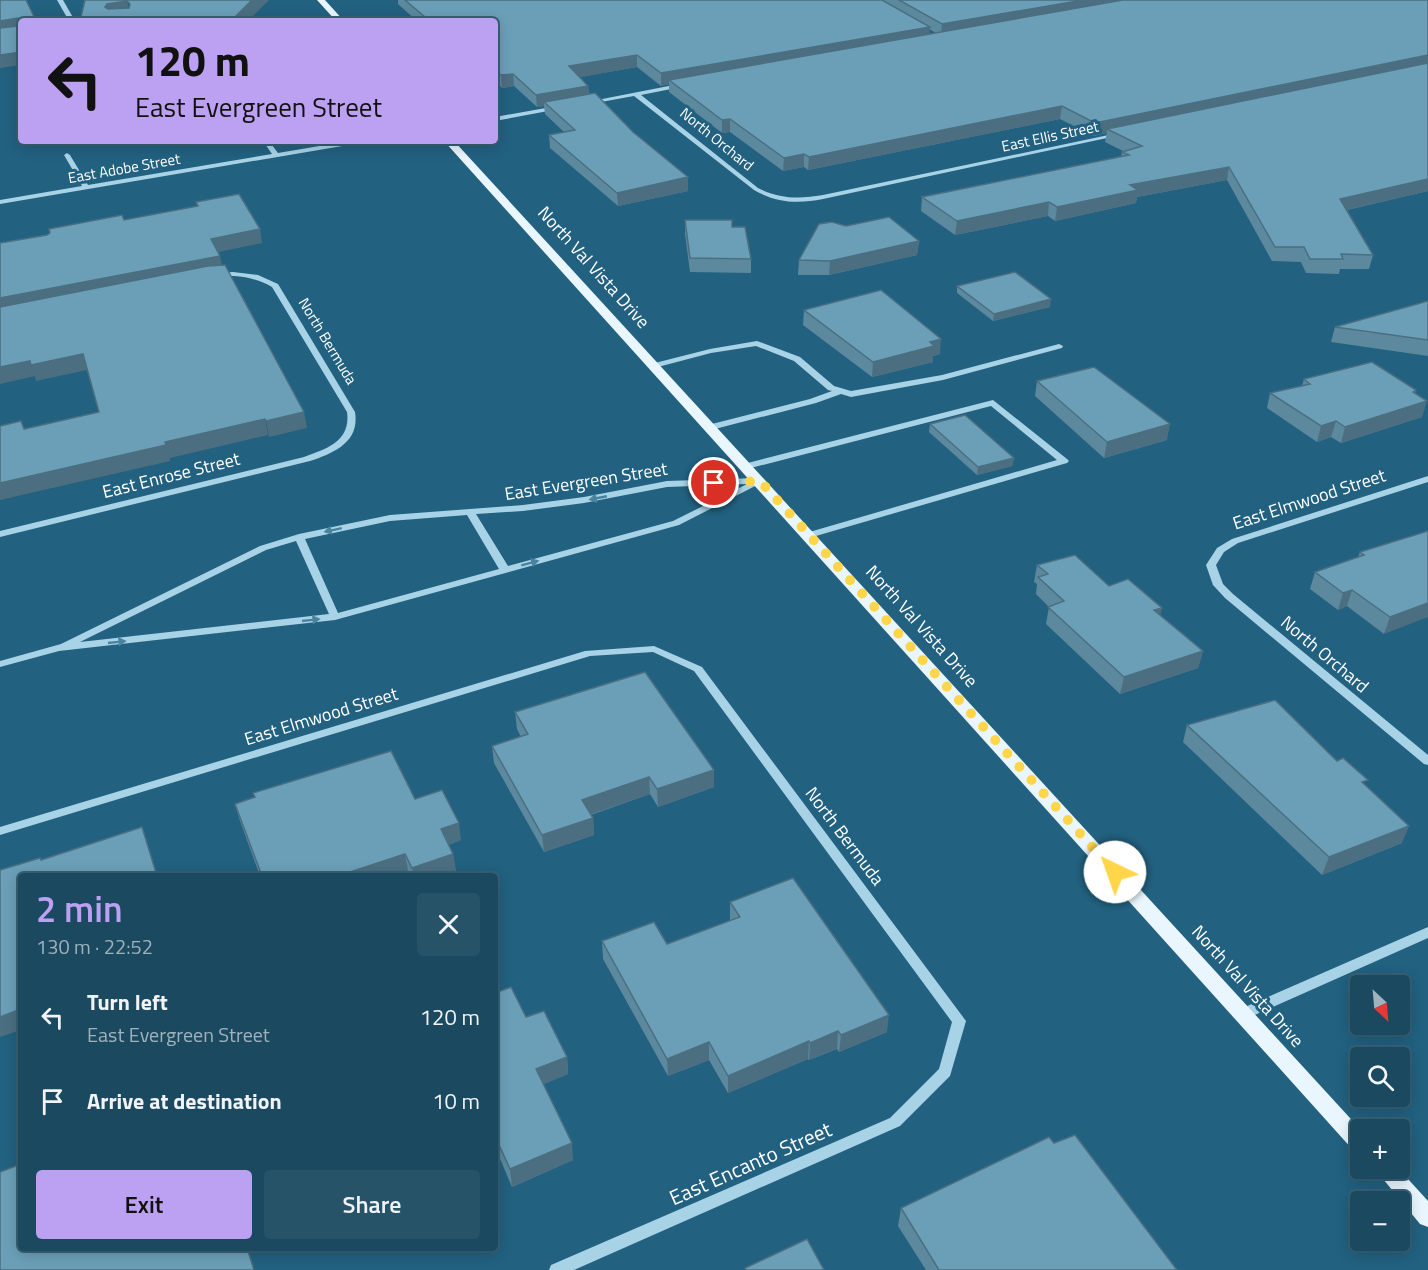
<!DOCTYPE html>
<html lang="en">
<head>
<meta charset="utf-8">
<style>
	:root { --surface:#1a4960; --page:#275369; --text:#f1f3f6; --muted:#9fb2bd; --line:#386175; --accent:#bca0f2 }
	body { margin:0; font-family:"Titillium Web",sans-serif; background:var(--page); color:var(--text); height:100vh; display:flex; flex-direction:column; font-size:22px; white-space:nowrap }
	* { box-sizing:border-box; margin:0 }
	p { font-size:20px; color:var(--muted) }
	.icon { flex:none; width:33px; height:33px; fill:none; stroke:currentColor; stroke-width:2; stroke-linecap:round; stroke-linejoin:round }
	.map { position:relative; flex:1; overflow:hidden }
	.panel { position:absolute; left:18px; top:873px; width:480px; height:378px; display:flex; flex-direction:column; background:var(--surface); border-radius:6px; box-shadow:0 3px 15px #0003,0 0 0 2px var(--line) }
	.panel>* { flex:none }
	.top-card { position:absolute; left:18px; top:18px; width:480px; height:126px; border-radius:6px; box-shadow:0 3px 15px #0003,0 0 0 2px var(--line); background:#bca0f2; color:#111; overflow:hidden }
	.needle { width:39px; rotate:154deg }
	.fabs { position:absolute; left:1350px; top:975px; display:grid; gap:12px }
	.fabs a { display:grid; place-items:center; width:60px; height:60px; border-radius:6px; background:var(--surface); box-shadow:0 3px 15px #0003,0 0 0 2px var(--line); font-size:30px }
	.pin { position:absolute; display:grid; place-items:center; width:51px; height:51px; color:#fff; margin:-26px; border:3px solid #fff; border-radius:50%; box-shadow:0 2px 6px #0007 }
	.me { position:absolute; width:66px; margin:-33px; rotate:318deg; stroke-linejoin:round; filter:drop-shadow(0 0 4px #0008) }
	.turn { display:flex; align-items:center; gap:21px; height:126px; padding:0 18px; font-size:27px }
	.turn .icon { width:78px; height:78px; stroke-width:2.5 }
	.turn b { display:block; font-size:42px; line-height:51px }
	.round { display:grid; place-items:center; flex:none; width:63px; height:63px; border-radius:6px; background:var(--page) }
	.head { display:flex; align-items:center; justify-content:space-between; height:102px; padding:0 18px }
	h1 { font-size:36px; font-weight:600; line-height:45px; color:var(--accent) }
	.primary-button { display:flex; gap:12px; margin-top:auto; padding:12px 18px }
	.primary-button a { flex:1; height:69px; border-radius:6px; background:var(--accent); color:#111; font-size:24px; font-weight:600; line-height:69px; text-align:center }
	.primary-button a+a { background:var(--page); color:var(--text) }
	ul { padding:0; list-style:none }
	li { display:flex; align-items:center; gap:18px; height:84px; padding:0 18px }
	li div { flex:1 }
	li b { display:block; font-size:22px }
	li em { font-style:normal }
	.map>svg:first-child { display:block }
</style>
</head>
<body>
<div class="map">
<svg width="1428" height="1270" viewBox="0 0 1428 1270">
	<rect width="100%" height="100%" fill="#226180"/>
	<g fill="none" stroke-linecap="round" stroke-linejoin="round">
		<g fill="#a8d3e7" fill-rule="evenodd">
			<polygon points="57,0 63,0 75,21 69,21"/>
			<path d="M684 83 687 85 686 86 641 95 758 188C780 199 799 199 823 195L1118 133 1121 135 823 199C798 204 776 203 754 190L634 96 590 104 587 102Z"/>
			<polygon points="557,106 559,107 559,109 495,121 495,117"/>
			<polygon points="263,141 269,141 278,153 349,141 363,141 360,143 0,204 0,200 82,186 64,155 67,153 70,155 88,185 272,154"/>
			<path d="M233 272 258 275 278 284 355 412C360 442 334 453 310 461L0 537V531L304 457C327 449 351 441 347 412L272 287C260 280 248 277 234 276 227 276 220 278 214 275L218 273Z"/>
			<polygon points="757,341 800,357 834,386 851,391 942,375 1059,344 1063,346 1062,348 943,380 851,397 841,394 816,403 711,430 707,427 708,425 810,399 832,391 828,390 794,361 756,346 711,353 654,368 650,366 651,364 710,349"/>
			<polygon points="993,400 1067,459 1069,461 1067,463 809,538 806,537 804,535 806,533 1057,460 991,406 747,469 742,466 744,464"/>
			<polygon points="1428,476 1428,482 1238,543 1224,552 1216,565 1223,584 1233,594 1428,755 1428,765 1424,764 1225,598 1213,585 1206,565 1217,548 1232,539"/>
			<path d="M757 478 763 479 765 481 679 525 335 620 59 651 0 667V661L61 644 260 546 299 534 390 515 523 505 584 497 667 481ZM747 484 673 521 508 566 476 514 523 511 584 503 667 487ZM467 515 499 569 338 613 305 539 390 521ZM296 541 329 614 80 642 266 550Z"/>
			<polygon points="654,646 702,667 966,1021 950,1076 900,1126 574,1270 549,1270 551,1265 890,1118 939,1069 952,1022 694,671 653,652 590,656 0,835 0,827 585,651"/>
			<polygon points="1428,927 1428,938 1248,1018 1243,1020 1238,1018 1236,1014 1238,1010"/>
		</g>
		<g fill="#e9f6fd" fill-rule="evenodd">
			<polygon points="317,0 325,0 344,21 336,21"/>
			<polygon points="444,141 454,141 1361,1130 1360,1152 1353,1150"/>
			<polygon points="1374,1168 1398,1168 1428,1201 1428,1227 1420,1224"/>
		</g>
	</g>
	<g fill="#5c899e" fill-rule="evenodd">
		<path d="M398 0H1428V191L1347 210 1373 255 1369 269H1340L1339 274 1306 273 1301 262 1272 261 1227 180 1137 197 1136 203 1055 221 1048 216 955 235 921 211 922 197 1121 157 1122 152 1123 151 1105 142 1107 133 1093 136 1060 119 808 170 804 167 783 171 730 132 722 133 669 92V84L661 86 637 67 580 77 588 86 589 94 688 191 618 206 550 148 549 135 564 132 545 114 544 106 537 107 514 86 502 88 495 80V21H417L398 4ZM929 29 936 33 929 34Z"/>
		<polygon points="685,220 732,227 751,259 751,273 690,272 685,234"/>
		<polygon points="919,241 917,255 829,275 798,275 799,260"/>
		<polygon points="957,286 1050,307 993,321 957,293"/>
		<polygon points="1428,301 1428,356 1331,342 1335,327"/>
		<polygon points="804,310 940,354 933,356 933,362 872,377 803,325"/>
		<polygon points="1304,379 1416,390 1415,393 1422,417 1341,443 1331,437 1317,442 1267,408 1270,393 1302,386"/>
		<polygon points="1037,381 1167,440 1104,458 1035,396"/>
		<polygon points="930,424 1014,458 1012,466 977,475 929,432"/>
		<polygon points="1428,531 1384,634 1347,606 1338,610 1310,589 1315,572 1358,557 1360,552"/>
		<polygon points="1037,565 1109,586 1160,615 1203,651 1198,668 1120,694 1046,624 1049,607 1036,594 1037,584 1034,582"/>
		<polygon points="515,712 714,787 658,807 650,794 591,815 593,818 594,835 544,852 494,763 492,746 521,737 517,729"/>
		<polygon points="1187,725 1366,786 1402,843 1322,875 1183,742"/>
		<polygon points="415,799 461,840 448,845 453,854 456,872 444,876 410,876 408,871 394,876 260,876 240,821 235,804"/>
		<polygon points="730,902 887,1032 839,1052 837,1049 809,1060 808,1059 728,1093 709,1060 668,1076 603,959 602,941 667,944 730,921"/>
		<polygon points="495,993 526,1017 567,1057 568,1074 543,1084 573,1160 512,1187 495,1147"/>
		<polygon points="1054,1143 1177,1270 926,1270 898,1226 901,1208"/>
	</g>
	<g fill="#4b6f81">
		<polygon points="252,0 269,0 248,21 231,21"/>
		<polygon points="1083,0 1147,0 941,36 942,24"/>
		<polygon points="127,1 131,16 111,19 105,7 107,4"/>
		<polygon points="18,18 21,30 0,33 0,21"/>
		<polygon points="930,27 929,39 669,80 669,84 661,86 661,73"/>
		<polygon points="21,52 21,65 0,68 0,55"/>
		<polygon points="637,55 637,67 570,79 569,66"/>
		<polygon points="1428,55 1428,67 1107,129 1107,133 1093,136 1095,123"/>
		<polygon points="513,74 514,86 502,88 501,75"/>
		<polygon points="588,86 589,98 544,102 544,106 537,107 536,95"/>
		<polygon points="1062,106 1060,119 808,170 809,157"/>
		<polygon points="730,119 730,132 722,133 722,120"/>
		<polygon points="804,154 804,167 783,171 784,158"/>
		<polygon points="1229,167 1227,180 1137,197 1136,203 1055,221 1057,207 1130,185"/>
		<polygon points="688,177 688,191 618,206 617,193"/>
		<polygon points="1428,179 1428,191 1337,212 1340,199"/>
		<polygon points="1049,202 1048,216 955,235 957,221"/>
		<polygon points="260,229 262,243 214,253 211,239"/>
		<polygon points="919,241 917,255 829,275 830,261"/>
		<polygon points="220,256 223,270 0,314 0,298"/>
		<polygon points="1051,299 1050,307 993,321 994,314"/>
		<polygon points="941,339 940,354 933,356 933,362 872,377 873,362 930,342"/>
		<polygon points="83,354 87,370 36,381 35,376 0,384 0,367 30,361"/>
		<polygon points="1427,401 1422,417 1341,443 1345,427"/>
		<polygon points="304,412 307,428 269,437 266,421"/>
		<polygon points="265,419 268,435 170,458 170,461 0,500 0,483 165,442"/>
		<polygon points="1336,421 1331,437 1317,442 1321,426"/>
		<polygon points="1170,424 1167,440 1104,458 1107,442"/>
		<polygon points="1014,458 1012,466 977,475 978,467"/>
		<polygon points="1352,590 1347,606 1338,610 1343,593"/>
		<polygon points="1428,591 1428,617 1384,634 1390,617"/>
		<polygon points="1162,608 1158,625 1154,610"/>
		<polygon points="1203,651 1198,668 1120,694 1124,677"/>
		<polygon points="714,770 714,787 658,807 657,789"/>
		<polygon points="649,777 650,794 583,817 582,800"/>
		<polygon points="593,818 594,835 544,852 542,835"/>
		<polygon points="459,823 461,840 443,847 441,829"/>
		<polygon points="1409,826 1402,843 1322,875 1329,857"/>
		<polygon points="405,854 408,871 394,876 338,876"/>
		<polygon points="453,854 456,872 444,876 414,876 412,868"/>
		<polygon points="21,1009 21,1030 0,1037 0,1017"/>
		<polygon points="889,1015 887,1032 839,1052 841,1035"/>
		<polygon points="838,1031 837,1049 809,1060 810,1043"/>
		<polygon points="809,1041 808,1059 728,1093 728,1076"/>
		<polygon points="709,1042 709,1060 668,1076 667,1059"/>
		<polygon points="567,1057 568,1074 538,1087 536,1069"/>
		<polygon points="572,1143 573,1160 512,1187 510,1169"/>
	</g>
	<g fill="#6b9fb8" stroke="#4b6f81" stroke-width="1.5" fill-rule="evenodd">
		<polygon points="0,0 26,0 36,21 21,21 21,52 0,55 0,28 18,26 20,20 18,18 0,21"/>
		<path d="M85 0H252L231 21H80ZM127 1 130 4 129 8 108 9 105 7 107 4Z"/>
		<polygon points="405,0 882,0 930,27 661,73 637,55 569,66 588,86 536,95 513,74 501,75 495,69 495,21 430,21 433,19 425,17"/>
		<polygon points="899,0 1083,0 942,24"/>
		<polygon points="1123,0 1428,0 1428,55 1095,123 1062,106 809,157 804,154 784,158 730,119 722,120 669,80"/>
		<polygon points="1428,63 1428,179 1340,199 1373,255 1341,254 1343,259 1310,259 1304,247 1275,247 1229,167 1130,185 1138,190 1057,207 1049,202 957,221 922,197 1129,155 1122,152 1142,146 1107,129"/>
		<polygon points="595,93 633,132 688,177 617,193 549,135 575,130 544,102"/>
		<polygon points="239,194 260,229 211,239 220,256 0,298 0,243 47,235 50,233 49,229 122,215 124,220 198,206 196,202"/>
		<polygon points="889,217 919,241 830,261 799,260 819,224 832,222 846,226"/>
		<polygon points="685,220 732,220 732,227 745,227 751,259 690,258"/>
		<polygon points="225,265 304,412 266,421 265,419 165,442 166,445 0,483 0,426 21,421 24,429 99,412 83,354 31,365 30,361 0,367 0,307 208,266"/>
		<polygon points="1015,272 1051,299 994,314 957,286"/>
		<polygon points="881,290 941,339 930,342 934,346 873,362 804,310"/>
		<polygon points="1428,301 1428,340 1335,327"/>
		<polygon points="1372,362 1416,390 1413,392 1427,401 1345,427 1336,421 1321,426 1270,393 1310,384 1304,379"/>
		<polygon points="1094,367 1170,424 1107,442 1037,381"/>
		<polygon points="965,415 1014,458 978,467 930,424"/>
		<polygon points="1428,531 1428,603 1390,617 1352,590 1343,593 1315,572 1364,555 1360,552"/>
		<polygon points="1075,555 1109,586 1128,579 1162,608 1154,610 1203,651 1124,677 1048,607 1064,601 1038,577 1048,574 1037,565"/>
		<polygon points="645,672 714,770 657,789 649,777 582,800 593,818 542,835 492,746 528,734 515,712"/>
		<polygon points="1275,700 1337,761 1343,758 1368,780 1362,782 1409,826 1329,857 1187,725"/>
		<polygon points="391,751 415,799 442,790 459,823 441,829 453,854 412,868 405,854 338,876 262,876 235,804 255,797 253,793"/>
		<polygon points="142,827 157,876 21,876 21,1009 0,1017 0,870 40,858 41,860"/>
		<polygon points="190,873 191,876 180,876"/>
		<polygon points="793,878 889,1015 841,1035 838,1031 810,1043 809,1041 728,1076 709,1042 667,1059 602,941 654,922 667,944 740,917 730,902"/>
		<polygon points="511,987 526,1017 544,1011 567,1057 536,1069 572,1143 510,1169 495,1136 495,993"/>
		<polygon points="1075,1135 1177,1270 939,1270 901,1208 1049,1137 1054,1143"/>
		<polygon points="21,1164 21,1248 247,1248 254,1270 0,1270 0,1172"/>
		<polygon points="807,1239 824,1270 746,1270 745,1268"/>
	</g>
	<defs><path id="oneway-solid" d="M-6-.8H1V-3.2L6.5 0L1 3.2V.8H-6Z" transform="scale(1.5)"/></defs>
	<g fill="#4a839f">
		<use href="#oneway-solid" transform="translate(598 498) rotate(169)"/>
		<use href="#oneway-solid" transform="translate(333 530) rotate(168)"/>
		<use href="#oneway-solid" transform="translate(530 563) rotate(-15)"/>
		<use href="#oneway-solid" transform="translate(311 620) rotate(-6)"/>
		<use href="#oneway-solid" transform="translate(117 642) rotate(-6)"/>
	</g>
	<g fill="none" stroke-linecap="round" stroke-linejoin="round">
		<polyline stroke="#ffd54a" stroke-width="10" stroke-dasharray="0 18" points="714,483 760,481 1115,872"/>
	</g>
	<g text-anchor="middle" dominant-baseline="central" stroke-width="6" stroke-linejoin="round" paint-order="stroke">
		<g font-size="15" fill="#fff" stroke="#226180">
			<text transform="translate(1050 136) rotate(-12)">East Ellis Street</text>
			<text transform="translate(717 139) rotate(39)">North Orchard</text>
			<text transform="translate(124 168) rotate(-10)">East Adobe Street</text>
			<text transform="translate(328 341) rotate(59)">North Bermuda</text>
		</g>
		<g font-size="18" fill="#fff" stroke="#226180">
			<text transform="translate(594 267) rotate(48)">North Val Vista Drive</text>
			<text transform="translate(171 475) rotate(-14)">East Enrose Street</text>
			<text transform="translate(586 481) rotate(-9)">East Evergreen Street</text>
			<text transform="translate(1309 499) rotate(-18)">East Elmwood Street</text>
			<text transform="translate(922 626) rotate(48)">North Val Vista Drive</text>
			<text transform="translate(1325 654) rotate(40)">North Orchard</text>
			<text transform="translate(321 716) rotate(-17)">East Elmwood Street</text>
			<text transform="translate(845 836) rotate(53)">North Bermuda</text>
			<text transform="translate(1248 986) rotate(48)">North Val Vista Drive</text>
		</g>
		<g font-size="21" fill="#fff" stroke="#226180">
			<text transform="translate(750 1163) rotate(-24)">East Encanto Street</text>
		</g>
	</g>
</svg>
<div class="fabs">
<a><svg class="needle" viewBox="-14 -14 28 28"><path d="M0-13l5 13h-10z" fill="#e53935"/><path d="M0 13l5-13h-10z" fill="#9fb2bd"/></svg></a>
<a><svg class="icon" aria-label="search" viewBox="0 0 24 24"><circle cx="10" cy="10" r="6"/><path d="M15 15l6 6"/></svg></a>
<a>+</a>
<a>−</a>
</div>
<div class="pin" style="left:714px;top:483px;background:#d93025"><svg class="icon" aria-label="arrive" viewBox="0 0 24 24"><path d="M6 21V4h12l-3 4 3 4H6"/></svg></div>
<svg class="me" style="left:1115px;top:872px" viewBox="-20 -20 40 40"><circle r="19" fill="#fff"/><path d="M0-13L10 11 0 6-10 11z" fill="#ffd54a"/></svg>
<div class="top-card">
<div class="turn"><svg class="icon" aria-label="left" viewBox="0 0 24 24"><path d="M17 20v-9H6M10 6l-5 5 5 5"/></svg><div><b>120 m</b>East Evergreen Street</div></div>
</div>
<section class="panel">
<div class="head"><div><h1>2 min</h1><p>130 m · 22:52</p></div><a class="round"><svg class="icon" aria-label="close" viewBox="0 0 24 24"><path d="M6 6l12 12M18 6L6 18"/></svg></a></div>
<ul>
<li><svg class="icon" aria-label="left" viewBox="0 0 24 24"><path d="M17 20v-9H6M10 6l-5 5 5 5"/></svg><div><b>Turn left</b><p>East Evergreen Street</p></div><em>120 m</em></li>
<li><svg class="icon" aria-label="arrive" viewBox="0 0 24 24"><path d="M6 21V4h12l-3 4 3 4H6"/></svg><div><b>Arrive at destination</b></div><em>10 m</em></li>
</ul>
<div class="primary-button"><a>Exit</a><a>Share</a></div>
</section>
</div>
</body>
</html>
